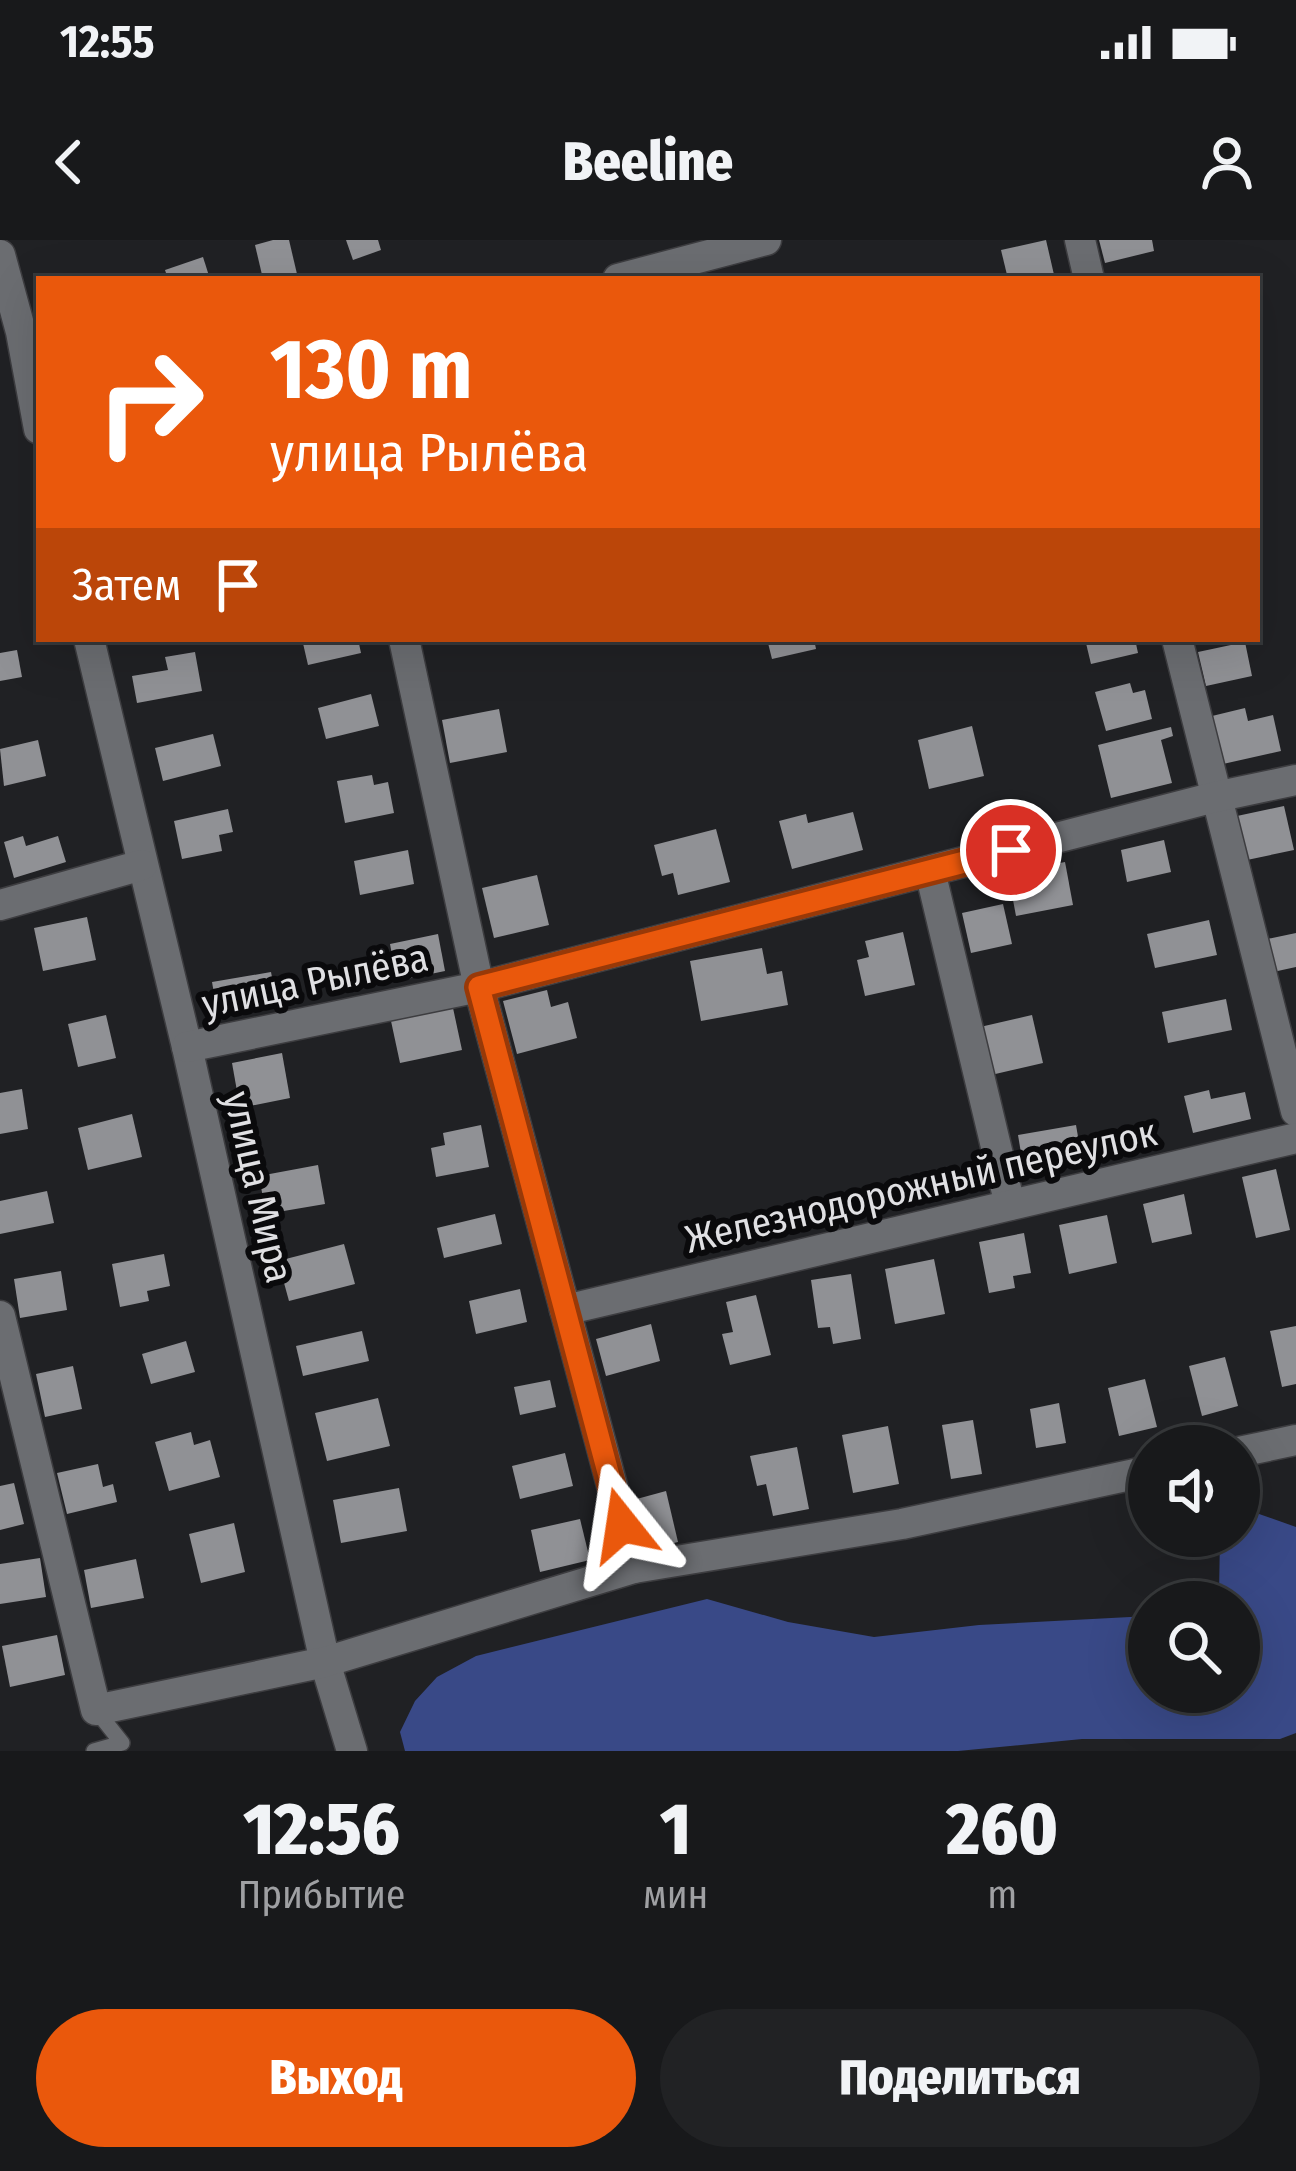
<!DOCTYPE html>
<html lang="ru">
<head>
<meta charset="utf-8">
<style>
	:root { --surface:#18191b; --page:#212224; --text:#f1f3f6; --muted:#9fa0a3; --line:#36383a; --accent:#ea580c }
	body { margin:0; font-family:"Fira Sans Condensed",sans-serif; background:var(--page); color:var(--text); height:100vh; display:flex; flex-direction:column; font-size:45px; white-space:nowrap }
	* { box-sizing:border-box; margin:0 }
	p { font-size:39px; color:var(--muted) }
	.icon { flex:none; width:66px; height:66px; fill:none; stroke:currentColor; stroke-width:2; stroke-linecap:round; stroke-linejoin:round }
	.map { position:relative; height:1511px; overflow:hidden }
	.details { display:flex; flex-direction:column; background:var(--surface); flex:1 }
	.details>* { flex:none }
	.hud { position:absolute; left:36px; top:36px; width:1224px; height:366px; border-radius:0px; box-shadow:0 12px 48px #0002,0 0 0 3px var(--line); background:#ea580c; color:#fff; overflow:hidden }
	.fabs { position:absolute; left:1128px; top:1185px; display:grid; gap:24px }
	.fabs a { display:grid; place-items:center; width:132px; height:132px; border-radius:50%; background:var(--surface); box-shadow:0 12px 48px #0002,0 0 0 3px var(--line); font-size:60px }
	.pin { position:absolute; display:grid; place-items:center; width:102px; height:102px; color:#fff; margin:-51px; border:6px solid #fff; border-radius:50%; box-shadow:0 3px 12px #0007 }
	.me { position:absolute; width:132px; margin:-66px; rotate:345deg; stroke-linejoin:round; filter:drop-shadow(0 0 9px #0008) }
	.turn { display:flex; align-items:center; gap:42px; height:252px; padding:0 36px; font-size:54px }
	.turn .icon { width:156px; height:156px; stroke-width:2.5 }
	.turn b { display:block; font-size:84px; line-height:102px }
	.then { display:flex; align-items:center; height:114px; padding:0 36px; background:#0003; gap:24px; font-size:45px }
	.eta { display:flex; justify-content:space-evenly; align-items:center; height:204px; text-align:center }
	.eta b { font-size:72px; font-weight:800; line-height:84px }
	.primary-button { display:flex; gap:24px; margin-top:auto; padding:24px 36px }
	.primary-button a { flex:1; height:138px; border-radius:72px; background:var(--accent); color:#fff; font-size:48px; font-weight:800; line-height:138px; text-align:center }
	.primary-button a+a { background:var(--page); color:var(--text) }
	.status { display:flex; justify-content:space-between; align-items:center; height:84px; padding:0 60px; background:var(--surface); direction:ltr }
	.status svg { height:33px; fill:currentColor }
	header { display:flex; justify-content:space-between; align-items:center; height:156px; padding:0 36px; background:var(--surface); font-size:54px; font-weight:800 }
	.map>svg:first-child { display:block }
</style>
</head>
<body>
<div class="status"><b>12:55</b><svg viewBox="0 0 49 12"><path d="M0 12V9h3v3zM5 12V6h3v6zM10 12V3h3v9zM15 12V0h3v12zM26 1h20v11H26zM47 4h2v5h-2z"/></svg></div>
<header><svg class="icon" aria-label="back" viewBox="0 0 24 24"><path d="M15 5l-7 7 7 7"/></svg>Beeline<svg class="icon" aria-label="person" viewBox="0 0 24 24"><circle cx="12" cy="8" r="4"/><path d="M4 21q1-7 8-7t8 7"/></svg></header>
<div class="map">
<svg width="1296" height="1511" viewBox="0 0 1296 1511">
	<rect width="100%" height="100%" fill="#202124"/>
	<polygon fill="#394987" points="1242,1268 1296,1287 1296,1493 1280,1499 1082,1499 958,1511 405,1511 400,1492 415,1461 437,1437 476,1416 707,1359 788,1382 874,1397 979,1385 1149,1376 1149,1452 1239,1452 1239,1362 1206,1362 1219,1354 1220,1296 1239,1296"/>
	<g fill="#909195">
		<polygon points="273,0 289,0 297,34 263,39 255,5"/>
		<polygon points="346,0 378,0 381,10 353,20"/>
		<polygon points="1046,0 1055,39 1008,39 1001,10"/>
		<polygon points="1099,0 1152,0 1154,11 1105,23"/>
		<polygon points="203,17 210,39 168,39 165,30"/>
		<polygon points="302,399 358,399 361,413 308,425"/>
		<polygon points="767,399 814,399 816,409 772,419"/>
		<polygon points="1085,399 1135,399 1138,413 1091,424"/>
		<polygon points="1245,402 1252,436 1206,446 1198,412"/>
		<polygon points="17,410 22,437 0,441 0,413"/>
		<polygon points="195,412 202,451 137,463 132,436 168,430 165,417"/>
		<polygon points="1130,443 1133,453 1145,450 1152,479 1106,491 1095,452"/>
		<polygon points="371,454 379,486 326,499 318,468"/>
		<polygon points="1245,468 1248,481 1273,475 1281,511 1223,524 1212,476"/>
		<polygon points="499,469 507,512 450,523 442,480"/>
		<polygon points="972,486 984,536 929,549 918,500"/>
		<polygon points="1171,487 1173,496 1161,500 1172,543 1111,558 1098,505"/>
		<polygon points="213,494 221,526 163,541 155,508"/>
		<polygon points="38,500 46,536 4,546 0,509"/>
		<polygon points="372,535 374,545 388,542 394,573 345,583 337,541"/>
		<polygon points="1284,566 1294,610 1247,620 1237,576"/>
		<polygon points="228,569 233,592 219,595 222,611 182,619 174,581"/>
		<polygon points="853,572 863,610 792,629 779,581 806,574 808,583"/>
		<polygon points="716,589 730,642 678,655 673,633 662,636 654,605"/>
		<polygon points="23,596 26,606 58,596 66,622 14,638 4,602"/>
		<polygon points="1164,600 1171,632 1127,642 1121,610"/>
		<polygon points="408,610 414,644 360,655 354,621"/>
		<polygon points="1065,622 1073,665 1016,676 1008,633"/>
		<polygon points="537,635 549,685 494,698 482,648"/>
		<polygon points="1003,664 1012,704 971,713 962,673"/>
		<polygon points="87,677 96,720 43,731 34,688"/>
		<polygon points="1209,680 1217,715 1155,728 1147,694"/>
		<polygon points="903,692 915,745 865,756 857,720 869,717 865,701"/>
		<polygon points="1296,693 1296,727 1273,732 1267,699"/>
		<polygon points="438,694 445,731 397,741 390,704"/>
		<polygon points="762,708 767,734 782,731 788,765 701,781 690,721"/>
		<polygon points="271,732 277,765 218,776 212,742"/>
		<polygon points="547,750 551,767 568,762 577,798 517,814 503,761"/>
		<polygon points="1226,759 1232,790 1168,803 1162,772"/>
		<polygon points="453,768 462,810 400,823 391,781"/>
		<polygon points="106,775 116,818 78,827 68,784"/>
		<polygon points="1032,775 1043,823 991,835 980,787"/>
		<polygon points="282,813 290,858 240,868 232,823"/>
		<polygon points="22,849 28,889 0,894 0,853"/>
		<polygon points="1209,850 1211,859 1245,852 1251,879 1193,893 1184,856"/>
		<polygon points="132,874 142,917 88,930 78,888"/>
		<polygon points="481,885 489,927 436,937 431,908 445,905 443,893"/>
		<polygon points="1076,885 1082,920 1024,931 1018,895"/>
		<polygon points="318,925 325,964 266,974 259,936"/>
		<polygon points="1276,929 1290,990 1256,998 1242,937"/>
		<polygon points="47,951 54,983 0,994 0,961"/>
		<polygon points="1184,954 1192,994 1152,1003 1143,964"/>
		<polygon points="495,974 502,1004 444,1018 437,988"/>
		<polygon points="1107,975 1117,1023 1069,1034 1059,985"/>
		<polygon points="1024,993 1031,1033 1013,1036 1015,1048 989,1053 979,1002"/>
		<polygon points="344,1004 355,1044 289,1061 278,1021"/>
		<polygon points="164,1014 170,1046 147,1051 149,1061 120,1067 112,1024"/>
		<polygon points="934,1019 945,1074 895,1084 885,1029"/>
		<polygon points="61,1031 67,1070 20,1078 14,1039"/>
		<polygon points="851,1034 861,1099 833,1104 830,1087 818,1088 811,1040"/>
		<polygon points="520,1049 527,1082 476,1094 469,1061"/>
		<polygon points="756,1055 771,1115 730,1125 722,1094 733,1092 726,1062"/>
		<polygon points="651,1084 660,1121 606,1136 596,1099"/>
		<polygon points="1296,1086 1296,1144 1282,1147 1270,1091"/>
		<polygon points="362,1091 369,1121 303,1136 296,1106"/>
		<polygon points="186,1101 195,1132 151,1144 142,1114"/>
		<polygon points="1225,1117 1238,1166 1202,1176 1189,1126"/>
		<polygon points="73,1126 82,1169 45,1177 36,1134"/>
		<polygon points="1145,1139 1157,1187 1119,1196 1108,1148"/>
		<polygon points="550,1140 556,1167 520,1175 514,1147"/>
		<polygon points="378,1158 390,1206 327,1221 315,1173"/>
		<polygon points="1059,1163 1066,1203 1036,1208 1030,1169"/>
		<polygon points="973,1180 982,1234 951,1239 942,1185"/>
		<polygon points="888,1186 899,1244 853,1253 842,1195"/>
		<polygon points="191,1192 194,1205 210,1200 220,1237 169,1251 155,1202"/>
		<polygon points="797,1207 809,1269 773,1276 766,1244 757,1246 750,1216"/>
		<polygon points="565,1213 573,1246 520,1259 512,1226"/>
		<polygon points="98,1224 103,1247 113,1244 117,1262 67,1274 57,1233"/>
		<polygon points="14,1243 24,1284 0,1290 0,1246"/>
		<polygon points="399,1248 407,1291 341,1303 333,1260"/>
		<polygon points="666,1251 678,1302 645,1310 633,1260"/>
		<polygon points="580,1279 590,1320 540,1332 531,1290"/>
		<polygon points="234,1283 245,1332 201,1343 189,1294"/>
		<polygon points="40,1318 46,1357 0,1364 0,1324"/>
		<polygon points="136,1319 144,1358 91,1368 84,1330"/>
		<polygon points="57,1395 65,1435 10,1447 2,1406"/>
	</g>
	<g fill="none" stroke-linecap="round" stroke-linejoin="round">
		<g stroke="#3d3d40" stroke-width="18">
			<polyline id="lane" points="94,1511 122,1503 96,1470"/>
		</g>
		<g stroke="#3d3d40" stroke-width="33">
			<g id="street">
				<polyline points="1080,0 1089,39"/>
				<polyline points="0,15 21,92 39,189"/>
				<polyline points="618,39 766,0"/>
				<polyline points="89,399 187,807 325,1422 352,1511"/>
				<polyline points="1177,399 1296,871"/>
				<polyline points="930,631 1010,965"/>
				<polyline points="0,665 142,625"/>
				<polyline points="187,807 479,747 1215,557 1296,540"/>
				<polyline points="565,1070 1296,898"/>
				<polyline points="0,1076 96,1470 325,1422 634,1328 479,747 404,399"/>
				<polyline points="1239,1212 1296,1200"/>
				<polyline points="634,1328 902,1284 1149,1231"/>
			</g>
		</g>
		<use href="#lane" stroke="#6b6d71" stroke-width="15"/>
		<use href="#street" stroke="#6b6d71" stroke-width="30"/>
	</g>
	<g fill="none" stroke-linecap="round" stroke-linejoin="round">
		<g stroke="#983908" stroke-width="30">
			<polyline id="route" points="622,1285 479,747 1011,610"/>
		</g>
		<use href="#route" stroke="#ea580c" stroke-width="21"/>
	</g>
	<g text-anchor="middle" dominant-baseline="central" stroke-width="12" stroke-linejoin="round" paint-order="stroke">
		<g font-size="39" fill="#e0e0e3" stroke="#0a0a0c">
			<text transform="translate(315 741) rotate(-12)">улица Рылёва</text>
			<text transform="translate(921 946) rotate(-13)">Железнодорожный переулок</text>
			<text transform="translate(258 947) rotate(77)">улица Мира</text>
		</g>
	</g>
</svg>
<div class="fabs">
<a><svg class="icon" aria-label="sound" viewBox="0 0 24 24"><path d="M4 9h4l5-4v14l-5-4H4zM17 9q2 3 0 6"/></svg></a>
<a><svg class="icon" aria-label="search" viewBox="0 0 24 24"><circle cx="10" cy="10" r="6"/><path d="M15 15l6 6"/></svg></a>
</div>
<div class="pin" style="left:1011px;top:610px;background:#d93025"><svg class="icon" aria-label="arrive" viewBox="0 0 24 24"><path d="M6 21V4h12l-3 4 3 4H6"/></svg></div>
<svg class="me" style="left:622px;top:1285px" viewBox="-20 -20 40 40"><path d="M0-17L14 15 0 8-14 15z" fill="#ea580c" stroke="#fff" stroke-width="4"/></svg>
<div class="hud">
<div class="turn"><svg class="icon" aria-label="right" viewBox="0 0 24 24"><path d="M7 20v-9h11M14 6l5 5-5 5"/></svg><div><b>130 m</b>улица Рылёва</div></div>
<div class="then">Затем<svg class="icon" aria-label="arrive" viewBox="0 0 24 24"><path d="M6 21V4h12l-3 4 3 4H6"/></svg></div>
</div>
</div>
<section class="details">
<div class="eta">
<div><b>12:56</b><p>Прибытие</p></div>
<div><b>1</b><p>мин</p></div>
<div><b>260</b><p>m</p></div>
</div>
<div class="primary-button"><a>Выход</a><a>Поделиться</a></div>
</section>
</body>
</html>
